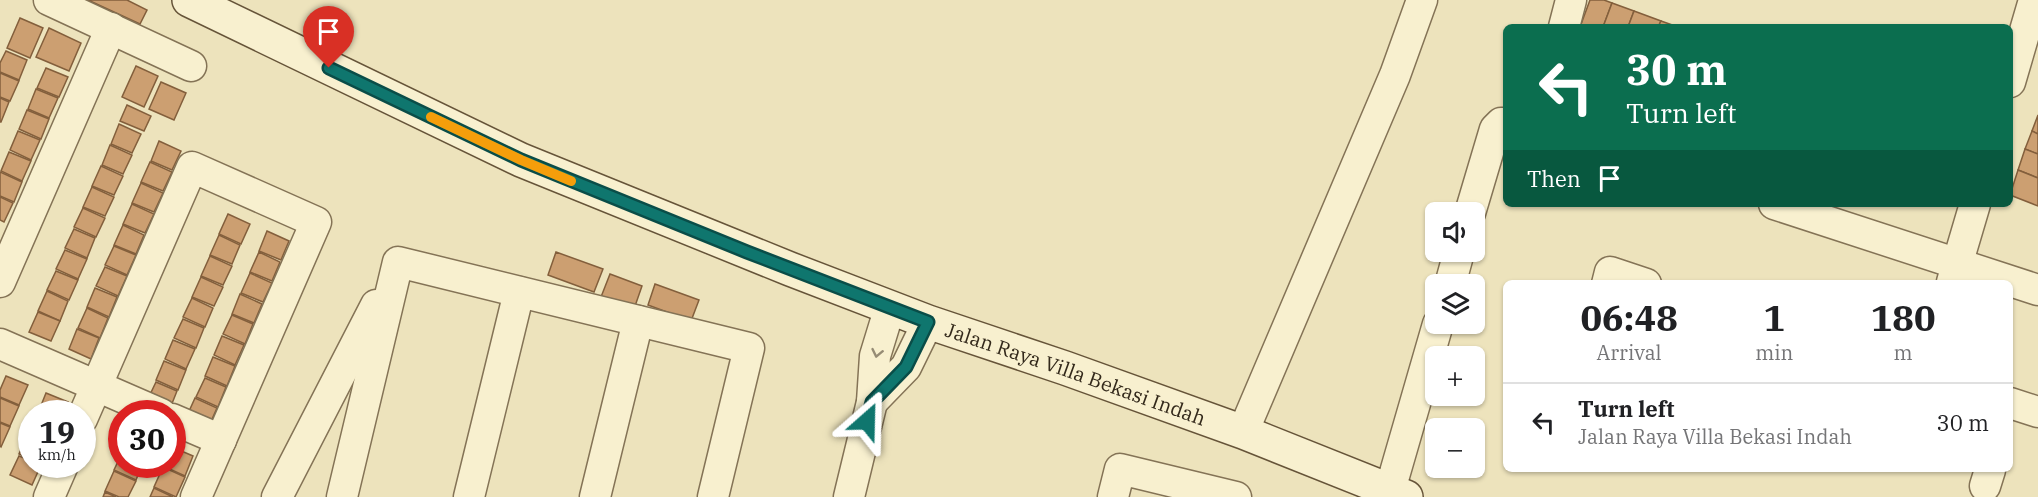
<!DOCTYPE html>
<html lang="en">
<head>
<meta charset="utf-8">
<style>
	:root { --surface:#fff; --page:#f2f2f2; --text:#202124; --muted:#757577; --line:#e0e0e0 }
	body { margin:0; font-family:"IBM Plex Serif",serif; background:var(--page); color:var(--text); height:100vh; display:flex; flex-direction:column; font-size:22px; white-space:nowrap }
	* { box-sizing:border-box; margin:0 }
	p { font-size:20px; color:var(--muted) }
	.icon { flex:none; width:33px; height:33px; fill:none; stroke:currentColor; stroke-width:2; stroke-linecap:round; stroke-linejoin:round }
	.map { position:relative; flex:1; overflow:hidden }
	.side { position:absolute; left:1503px; top:280px; width:510px; height:192px; display:flex; flex-direction:column; background:var(--surface); border-radius:9px; box-shadow:0 2px 4px #0004 }
	.side>* { flex:none }
	.guide { position:absolute; left:1503px; top:24px; width:510px; height:183px; border-radius:9px; box-shadow:0 2px 4px #0004; background:#0b6e4f; color:#fff; overflow:hidden }
	.fabs { position:absolute; left:1425px; top:202px; display:grid; gap:12px }
	.fabs a { display:grid; place-items:center; width:60px; height:60px; border-radius:9px; background:var(--surface); box-shadow:0 2px 4px #0004; font-size:30px }
	.speed { position:absolute; left:18px; top:400px; display:flex; gap:12px; font-size:30px; font-weight:700; text-align:center }
	.speed>* { display:grid; place-content:center; width:78px; height:78px; border-radius:50%; background:var(--surface); box-shadow:0 2px 4px #0004; line-height:1 }
	.speed small { font-size:15px; font-weight:400 }
	.speed .limit { border:9px solid #d22; background:#fff; color:#111 }
	.pin { position:absolute; display:grid; place-items:center; width:51px; height:51px; color:#fff; margin:-62px -26px; border-radius:50% 50% 50% 0; rotate:-45deg; box-shadow:0 0 6px #0007 }
	.pin .icon { rotate:45deg }
	.me { position:absolute; width:66px; margin:-33px; rotate:25deg; stroke-linejoin:round; filter:drop-shadow(0 0 4px #0008) }
	.turn { display:flex; align-items:center; gap:21px; height:126px; padding:0 24px; font-size:27px }
	.turn .icon { width:78px; height:78px; stroke-width:2.5 }
	.turn b { display:block; font-size:42px; line-height:51px }
	.then { display:flex; align-items:center; height:57px; padding:0 24px; background:#0003; gap:12px; font-size:22px }
	.eta { display:flex; justify-content:space-evenly; align-items:center; height:102px; text-align:center }
	.eta b { font-size:36px; font-weight:700; line-height:42px }
	ul { padding:0; list-style:none }
	li { display:flex; align-items:center; gap:18px; height:78px; padding:0 24px; border-top:2px solid var(--line) }
	li div { flex:1 }
	li b { display:block; font-size:22px }
	li em { font-style:normal }
	.map>svg:first-child { display:block }
</style>
</head>
<body>
<div class="map">
<svg width="2038" height="497" viewBox="0 0 2038 497">
	<rect width="100%" height="100%" fill="#ede3bc"/>
	<g fill="#cc9f71" stroke="#835f3c" stroke-width="1.5">
		<polygon points="88,0 127,0 147,10 140,24"/>
		<polygon points="1590,0 1604,0 1612,3 1603,27 1580,27"/>
		<polygon points="1612,3 1634,11 1628,27 1603,27"/>
		<polygon points="1634,11 1661,21 1658,27 1628,27"/>
		<polygon points="20,18 43,28 30,58 7,48"/>
		<polygon points="1661,21 1678,27 1658,27"/>
		<polygon points="49,28 81,43 69,71 36,57"/>
		<polygon points="6,51 27,60 19,80 0,72 0,63"/>
		<polygon points="136,66 158,76 144,107 122,97"/>
		<polygon points="46,68 68,77 59,97 37,88"/>
		<polygon points="0,73 19,81 10,101 0,97"/>
		<polygon points="161,82 186,93 174,120 149,109"/>
		<polygon points="36,89 58,98 49,118 28,109"/>
		<polygon points="0,98 9,102 1,122 0,122"/>
		<polygon points="127,105 151,116 144,131 120,121"/>
		<polygon points="27,110 49,119 41,139 19,129"/>
		<polygon points="2038,115 2038,134 2032,131"/>
		<polygon points="119,124 141,134 132,153 111,144"/>
		<polygon points="18,131 40,140 31,160 10,150"/>
		<polygon points="2032,131 2038,134 2038,154 2025,149"/>
		<polygon points="159,141 181,151 172,170 151,161"/>
		<polygon points="110,145 132,155 123,174 102,165"/>
		<polygon points="2025,149 2038,154 2038,178 2018,170"/>
		<polygon points="9,152 31,161 22,181 1,171"/>
		<polygon points="150,162 172,172 163,191 141,182"/>
		<polygon points="101,166 123,176 114,195 92,186"/>
		<polygon points="2018,170 2038,178 2038,206 2010,195"/>
		<polygon points="0,172 22,182 14,202 0,196"/>
		<polygon points="141,183 163,193 154,212 132,203"/>
		<polygon points="92,187 114,197 105,216 83,207"/>
		<polygon points="0,197 13,203 4,222 0,220"/>
		<polygon points="132,204 154,214 145,233 123,224"/>
		<polygon points="83,208 105,218 96,237 74,227"/>
		<polygon points="228,214 250,224 241,244 219,234"/>
		<polygon points="123,225 144,235 136,254 114,245"/>
		<polygon points="74,229 95,238 87,258 65,248"/>
		<polygon points="267,231 289,241 281,260 259,251"/>
		<polygon points="219,235 240,245 232,264 210,255"/>
		<polygon points="114,246 136,255 127,275 105,265"/>
		<polygon points="65,250 87,259 78,279 56,269"/>
		<polygon points="259,252 280,262 272,281 250,272"/>
		<polygon points="556,252 603,269 594,292 548,275"/>
		<polygon points="210,256 232,266 223,285 201,276"/>
		<polygon points="105,267 127,276 118,296 96,286"/>
		<polygon points="56,271 78,280 69,300 47,290"/>
		<polygon points="250,273 272,283 263,302 241,293"/>
		<polygon points="610,274 642,286 634,309 601,297"/>
		<polygon points="201,277 223,287 214,306 192,297"/>
		<polygon points="655,284 699,300 691,321 648,305"/>
		<polygon points="95,288 117,297 109,317 87,307"/>
		<polygon points="47,291 68,301 60,321 38,311"/>
		<polygon points="240,294 262,304 254,323 232,314"/>
		<polygon points="192,298 213,308 205,327 183,317"/>
		<polygon points="87,308 108,318 100,338 78,328"/>
		<polygon points="38,312 60,321 51,341 29,332"/>
		<polygon points="232,315 253,324 245,344 223,334"/>
		<polygon points="183,319 204,328 196,348 174,338"/>
		<polygon points="77,329 99,338 91,359 69,349"/>
		<polygon points="222,336 244,345 235,365 214,355"/>
		<polygon points="173,340 195,349 186,369 165,359"/>
		<polygon points="213,357 235,366 227,386 205,376"/>
		<polygon points="164,361 186,370 178,390 156,380"/>
		<polygon points="6,376 28,385 19,405 0,397 0,390"/>
		<polygon points="205,378 226,387 218,407 196,397"/>
		<polygon points="156,382 177,391 169,411 147,401"/>
		<polygon points="46,393 68,402 62,414 38,413"/>
		<polygon points="0,398 19,406 10,426 0,422"/>
		<polygon points="195,398 217,408 208,428 186,418"/>
		<polygon points="0,423 10,427 1,447 0,446"/>
		<polygon points="28,435 32,436 32,460 19,454"/>
		<polygon points="172,447 193,456 185,476 163,466 172,465"/>
		<polygon points="122,453 122,465 142,465 136,480 114,470"/>
		<polygon points="19,456 32,461 32,465 41,465 32,485 10,475"/>
		<polygon points="163,467 185,477 176,497 154,487"/>
		<polygon points="114,471 136,481 128,497 119,497 105,491"/>
		<polygon points="154,488 173,497 150,497"/>
		<polygon points="105,492 116,497 103,497"/>
	</g>
	<g fill="none" stroke-linecap="round" stroke-linejoin="round">
		<g stroke="#847356" stroke-width="33">
			<g id="street">
				<polyline points="49,0 191,66"/>
				<polyline points="1564,27 1571,0"/>
				<polyline points="2010,82 2034,0"/>
				<polyline points="1774,204 2038,290"/>
				<polyline points="1470,213 1495,129 1501,123 1506,123"/>
				<polyline points="0,282 111,28"/>
				<polyline points="1952,282 1975,204"/>
				<polyline points="1607,284 1610,272 1646,284"/>
				<polyline points="1450,285 1459,252"/>
				<polyline points="0,344 161,414"/>
				<polyline points="872,402 906,367 928,322"/>
				<polyline points="2010,403 2038,412"/>
				<polyline points="82,419 192,167 316,222 196,497"/>
				<polyline points="172,419 221,440"/>
				<polyline points="1243,432 1395,75 1422,0"/>
				<polyline points="1985,486 1990,470"/>
				<polyline points="1390,490 1438,324"/>
				<polyline points="49,497 63,465"/>
				<polyline points="277,497 376,305"/>
				<polyline points="342,497 398,262 749,348 713,497"/>
				<polyline points="469,497 519,292"/>
				<polyline points="595,497 638,321"/>
				<polyline points="849,497 872,402 875,356 890,307"/>
				<polyline points="1113,497 1120,469 1236,497"/>
			</g>
		</g>
		<g stroke="#665439" stroke-width="36">
			<g id="secondary">
				<path id="s1" d="M189 0 521 160 790 269 928 322 1065 368 1243 432 1406 497"/>
			</g>
		</g>
		<use href="#street" stroke="#f8f0cf" stroke-width="30"/>
		<use href="#secondary" stroke="#f8f0cf" stroke-width="33"/>
	</g>
	<defs><path id="oneway-chevron" d="M-2-3.5L2.5 0L-2 3.5" fill="none" stroke-width="1.6" stroke-linecap="round" stroke-linejoin="round" transform="scale(1.5)"/></defs>
	<use stroke="#968c75" href="#oneway-chevron" transform="translate(877 353) rotate(102)"/>
	<g fill="none" stroke-linecap="round" stroke-linejoin="round">
		<g stroke="#0a4d48" stroke-width="15">
			<polyline id="route" points="329,68 521,160 747,252 928,322 906,367 872,402 867,421"/>
		</g>
		<use href="#route" stroke="#0f766e" stroke-width="10"/>
		<polyline stroke="#f59e0b" stroke-width="10" points="431,117 521,160 571,181"/>
	</g>
	<g text-anchor="middle" dominant-baseline="central" stroke-width="4.5" stroke-linejoin="round" paint-order="stroke">
		<g font-size="20" fill="#33291b" stroke="#f5eccb">
			<text stroke="none"><textPath href="#s1" startOffset="963">Jalan Raya Villa Bekasi Indah</textPath></text>
		</g>
	</g>
</svg>
<div class="fabs">
<a><svg class="icon" aria-label="sound" viewBox="0 0 24 24"><path d="M4 9h4l5-4v14l-5-4H4zM17 9q2 3 0 6"/></svg></a>
<a><svg class="icon" aria-label="layers" viewBox="0 0 24 24"><path d="M12 4l9 5-9 5-9-5zM3 14l9 5 9-5"/></svg></a>
<a>+</a>
<a>−</a>
</div>
<div class="speed"><div>19<small>km/h</small></div><div class="limit">30</div></div>
<div class="pin" style="left:329px;top:68px;background:#d93025"><svg class="icon" aria-label="arrive" viewBox="0 0 24 24"><path d="M6 21V4h12l-3 4 3 4H6"/></svg></div>
<svg class="me" style="left:867px;top:421px" viewBox="-20 -20 40 40"><path d="M0-17L14 15 0 8-14 15z" fill="#0f766e" stroke="#fff" stroke-width="4"/></svg>
<div class="guide">
<div class="turn"><svg class="icon" aria-label="left" viewBox="0 0 24 24"><path d="M17 20v-9H6M10 6l-5 5 5 5"/></svg><div><b>30 m</b>Turn left</div></div>
<div class="then">Then<svg class="icon" aria-label="arrive" viewBox="0 0 24 24"><path d="M6 21V4h12l-3 4 3 4H6"/></svg></div>
</div>
<section class="side">
<div class="eta">
<div><b>06:48</b><p>Arrival</p></div>
<div><b>1</b><p>min</p></div>
<div><b>180</b><p>m</p></div>
</div>
<ul>
<li><svg class="icon" aria-label="left" viewBox="0 0 24 24"><path d="M17 20v-9H6M10 6l-5 5 5 5"/></svg><div><b>Turn left</b><p>Jalan Raya Villa Bekasi Indah</p></div><em>30 m</em></li>
</ul>
</section>
</div>
</body>
</html>
